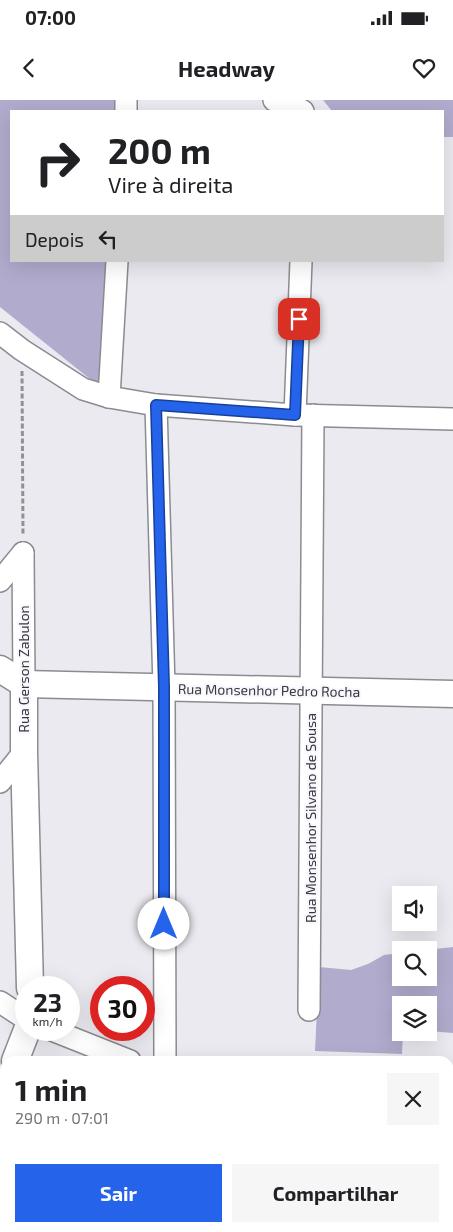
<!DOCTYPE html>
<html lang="pt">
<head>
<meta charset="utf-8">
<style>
	:root { --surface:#fff; --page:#f6f6f6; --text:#202124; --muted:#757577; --accent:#2563eb }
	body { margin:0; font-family:"Exo 2",sans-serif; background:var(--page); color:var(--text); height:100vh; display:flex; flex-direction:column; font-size:19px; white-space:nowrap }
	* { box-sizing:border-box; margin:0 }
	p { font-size:16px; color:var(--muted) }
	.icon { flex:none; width:28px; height:28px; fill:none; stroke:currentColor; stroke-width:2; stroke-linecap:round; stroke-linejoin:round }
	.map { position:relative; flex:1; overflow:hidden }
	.side { position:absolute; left:0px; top:956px; width:454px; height:176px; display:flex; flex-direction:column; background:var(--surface); border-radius:15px 15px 0 0; box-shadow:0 5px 20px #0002 }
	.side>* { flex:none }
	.top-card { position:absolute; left:10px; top:10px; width:434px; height:152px; border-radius:0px; box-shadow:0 5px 20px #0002; background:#fff; color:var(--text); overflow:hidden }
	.buttons { position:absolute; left:392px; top:786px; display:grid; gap:10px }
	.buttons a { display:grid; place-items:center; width:45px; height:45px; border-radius:0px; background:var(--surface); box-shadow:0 5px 20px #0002; font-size:25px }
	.speed { position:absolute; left:15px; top:876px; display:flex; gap:10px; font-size:25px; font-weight:700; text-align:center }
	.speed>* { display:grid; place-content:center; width:65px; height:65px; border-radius:50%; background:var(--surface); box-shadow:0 5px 20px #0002; line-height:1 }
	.speed small { font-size:12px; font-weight:400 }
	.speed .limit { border:8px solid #d22; background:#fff; color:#111 }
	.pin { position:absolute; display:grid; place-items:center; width:42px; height:42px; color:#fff; margin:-21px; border-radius:10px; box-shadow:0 2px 8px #0006 }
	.me { position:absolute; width:55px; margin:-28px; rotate:0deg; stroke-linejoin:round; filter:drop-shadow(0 0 4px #0008) }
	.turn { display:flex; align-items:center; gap:18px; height:105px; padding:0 15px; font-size:22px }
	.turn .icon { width:65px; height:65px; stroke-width:2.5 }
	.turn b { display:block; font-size:35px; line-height:42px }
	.then { display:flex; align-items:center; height:48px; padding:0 15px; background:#0003; gap:10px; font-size:19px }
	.round { display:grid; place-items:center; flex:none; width:52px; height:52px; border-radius:0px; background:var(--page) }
	.headline { display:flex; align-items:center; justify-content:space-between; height:85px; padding:0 15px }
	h1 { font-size:30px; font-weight:700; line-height:38px }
	.button { display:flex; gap:10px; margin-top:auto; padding:10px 15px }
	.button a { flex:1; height:58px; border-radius:0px; background:var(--accent); color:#fff; font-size:20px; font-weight:700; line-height:58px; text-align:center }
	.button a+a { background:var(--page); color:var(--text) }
	.status { display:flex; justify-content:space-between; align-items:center; height:35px; padding:0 25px; background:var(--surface); direction:ltr }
	.status svg { height:14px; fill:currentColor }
	header { display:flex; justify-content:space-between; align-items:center; height:65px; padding:0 15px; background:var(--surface); font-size:22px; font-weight:700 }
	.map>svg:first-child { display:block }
</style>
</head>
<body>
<div class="status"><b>07:00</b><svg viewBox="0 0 49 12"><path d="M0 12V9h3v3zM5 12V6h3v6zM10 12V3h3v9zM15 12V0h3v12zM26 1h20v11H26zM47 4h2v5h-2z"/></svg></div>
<header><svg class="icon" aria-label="back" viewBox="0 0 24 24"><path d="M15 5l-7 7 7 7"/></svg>Headway<svg class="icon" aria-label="heart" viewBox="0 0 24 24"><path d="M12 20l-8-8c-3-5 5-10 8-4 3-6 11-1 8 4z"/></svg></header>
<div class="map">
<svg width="453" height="1132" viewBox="0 0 453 1132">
	<rect width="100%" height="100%" fill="#ebeaf0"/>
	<g fill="#b1abcd">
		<polygon points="0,0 116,0 115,11 11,11 11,161 107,161 100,287 0,207"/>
		<polygon points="323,0 453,0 453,37 443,37 442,11 332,11"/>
		<polygon points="453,847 453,933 429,931 429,905 401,905 401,932 403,933 402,954 315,951 319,867 351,870 368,864 384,855 401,853 401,878 429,878 429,850 426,850"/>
	</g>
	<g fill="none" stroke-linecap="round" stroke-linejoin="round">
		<g stroke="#8c8b91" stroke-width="24">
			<g id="minor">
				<polyline points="274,0 290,4 303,11"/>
				<polyline points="126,11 126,0"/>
				<polyline points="0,233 22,250 83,289 109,297 156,305 295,315 453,319"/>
				<polyline points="109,297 117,161"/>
				<polyline points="156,305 164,587 165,961"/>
				<polyline points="295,315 301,161"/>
				<polyline points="23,453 24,584"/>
				<polyline points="0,481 23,453"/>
				<polyline points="0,682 24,652"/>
				<polyline points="0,902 26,919"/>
				<polyline points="309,910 313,315"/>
				<polyline points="52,930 130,961"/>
				<polyline points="449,1042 453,978"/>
				<polyline points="0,1048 5,1050"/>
				<polyline points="449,1091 453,1093"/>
				<polyline points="193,1128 204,1132"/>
				<polyline points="260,1132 262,1128"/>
			</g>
		</g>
		<g stroke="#8c8b91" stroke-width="29">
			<g id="tertiary">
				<polyline points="0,569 24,584 453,594"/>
				<polyline points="24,584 24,652 30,888"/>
				<polyline points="15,961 27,930"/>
				<polyline points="0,1001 5,988"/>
			</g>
		</g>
		<polyline stroke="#919094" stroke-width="3" stroke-dasharray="5 2.5" stroke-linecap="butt" points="22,271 23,435"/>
		<use href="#minor" stroke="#fff" stroke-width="21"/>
		<use href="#tertiary" stroke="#fff" stroke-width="26"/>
	</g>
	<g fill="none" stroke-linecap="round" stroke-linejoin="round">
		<g stroke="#184099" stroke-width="12">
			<polyline id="route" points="164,824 164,587 156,305 295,315 299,219"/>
		</g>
		<use href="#route" stroke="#2563eb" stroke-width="9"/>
	</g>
	<g text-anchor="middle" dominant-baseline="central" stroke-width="4" stroke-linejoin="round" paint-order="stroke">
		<g font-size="14" fill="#39383b" stroke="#f8f7fe">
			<text transform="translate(23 569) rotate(-90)">Rua Gerson Zabulon</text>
			<text transform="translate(269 590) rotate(1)">Rua Monsenhor Pedro Rocha</text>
			<text transform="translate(310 718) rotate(-90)">Rua Monsenhor Silvano de Sousa</text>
		</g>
	</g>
</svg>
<div class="buttons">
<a><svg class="icon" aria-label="sound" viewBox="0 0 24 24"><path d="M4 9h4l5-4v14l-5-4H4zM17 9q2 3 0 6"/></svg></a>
<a><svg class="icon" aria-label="search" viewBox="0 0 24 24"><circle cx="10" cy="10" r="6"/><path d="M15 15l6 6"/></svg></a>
<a><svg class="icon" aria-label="layers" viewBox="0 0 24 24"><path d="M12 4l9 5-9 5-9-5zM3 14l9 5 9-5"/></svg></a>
</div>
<div class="speed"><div>23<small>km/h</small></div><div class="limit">30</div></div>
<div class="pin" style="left:299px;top:219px;background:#d93025"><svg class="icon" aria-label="arrive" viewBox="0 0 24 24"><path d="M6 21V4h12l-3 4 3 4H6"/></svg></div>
<svg class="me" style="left:164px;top:824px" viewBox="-20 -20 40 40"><circle r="19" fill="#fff"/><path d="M0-13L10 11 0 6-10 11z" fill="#2563eb"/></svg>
<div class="top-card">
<div class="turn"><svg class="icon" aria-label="right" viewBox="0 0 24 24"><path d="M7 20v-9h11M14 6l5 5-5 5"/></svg><div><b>200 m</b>Vire à direita</div></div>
<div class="then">Depois<svg class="icon" aria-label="left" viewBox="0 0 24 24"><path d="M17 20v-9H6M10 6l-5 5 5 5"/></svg></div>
</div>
<section class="side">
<div class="headline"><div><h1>1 min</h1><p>290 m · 07:01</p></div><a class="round"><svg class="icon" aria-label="close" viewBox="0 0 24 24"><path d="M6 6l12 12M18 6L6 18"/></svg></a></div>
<div class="button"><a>Sair</a><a>Compartilhar</a></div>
</section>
</div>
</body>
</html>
